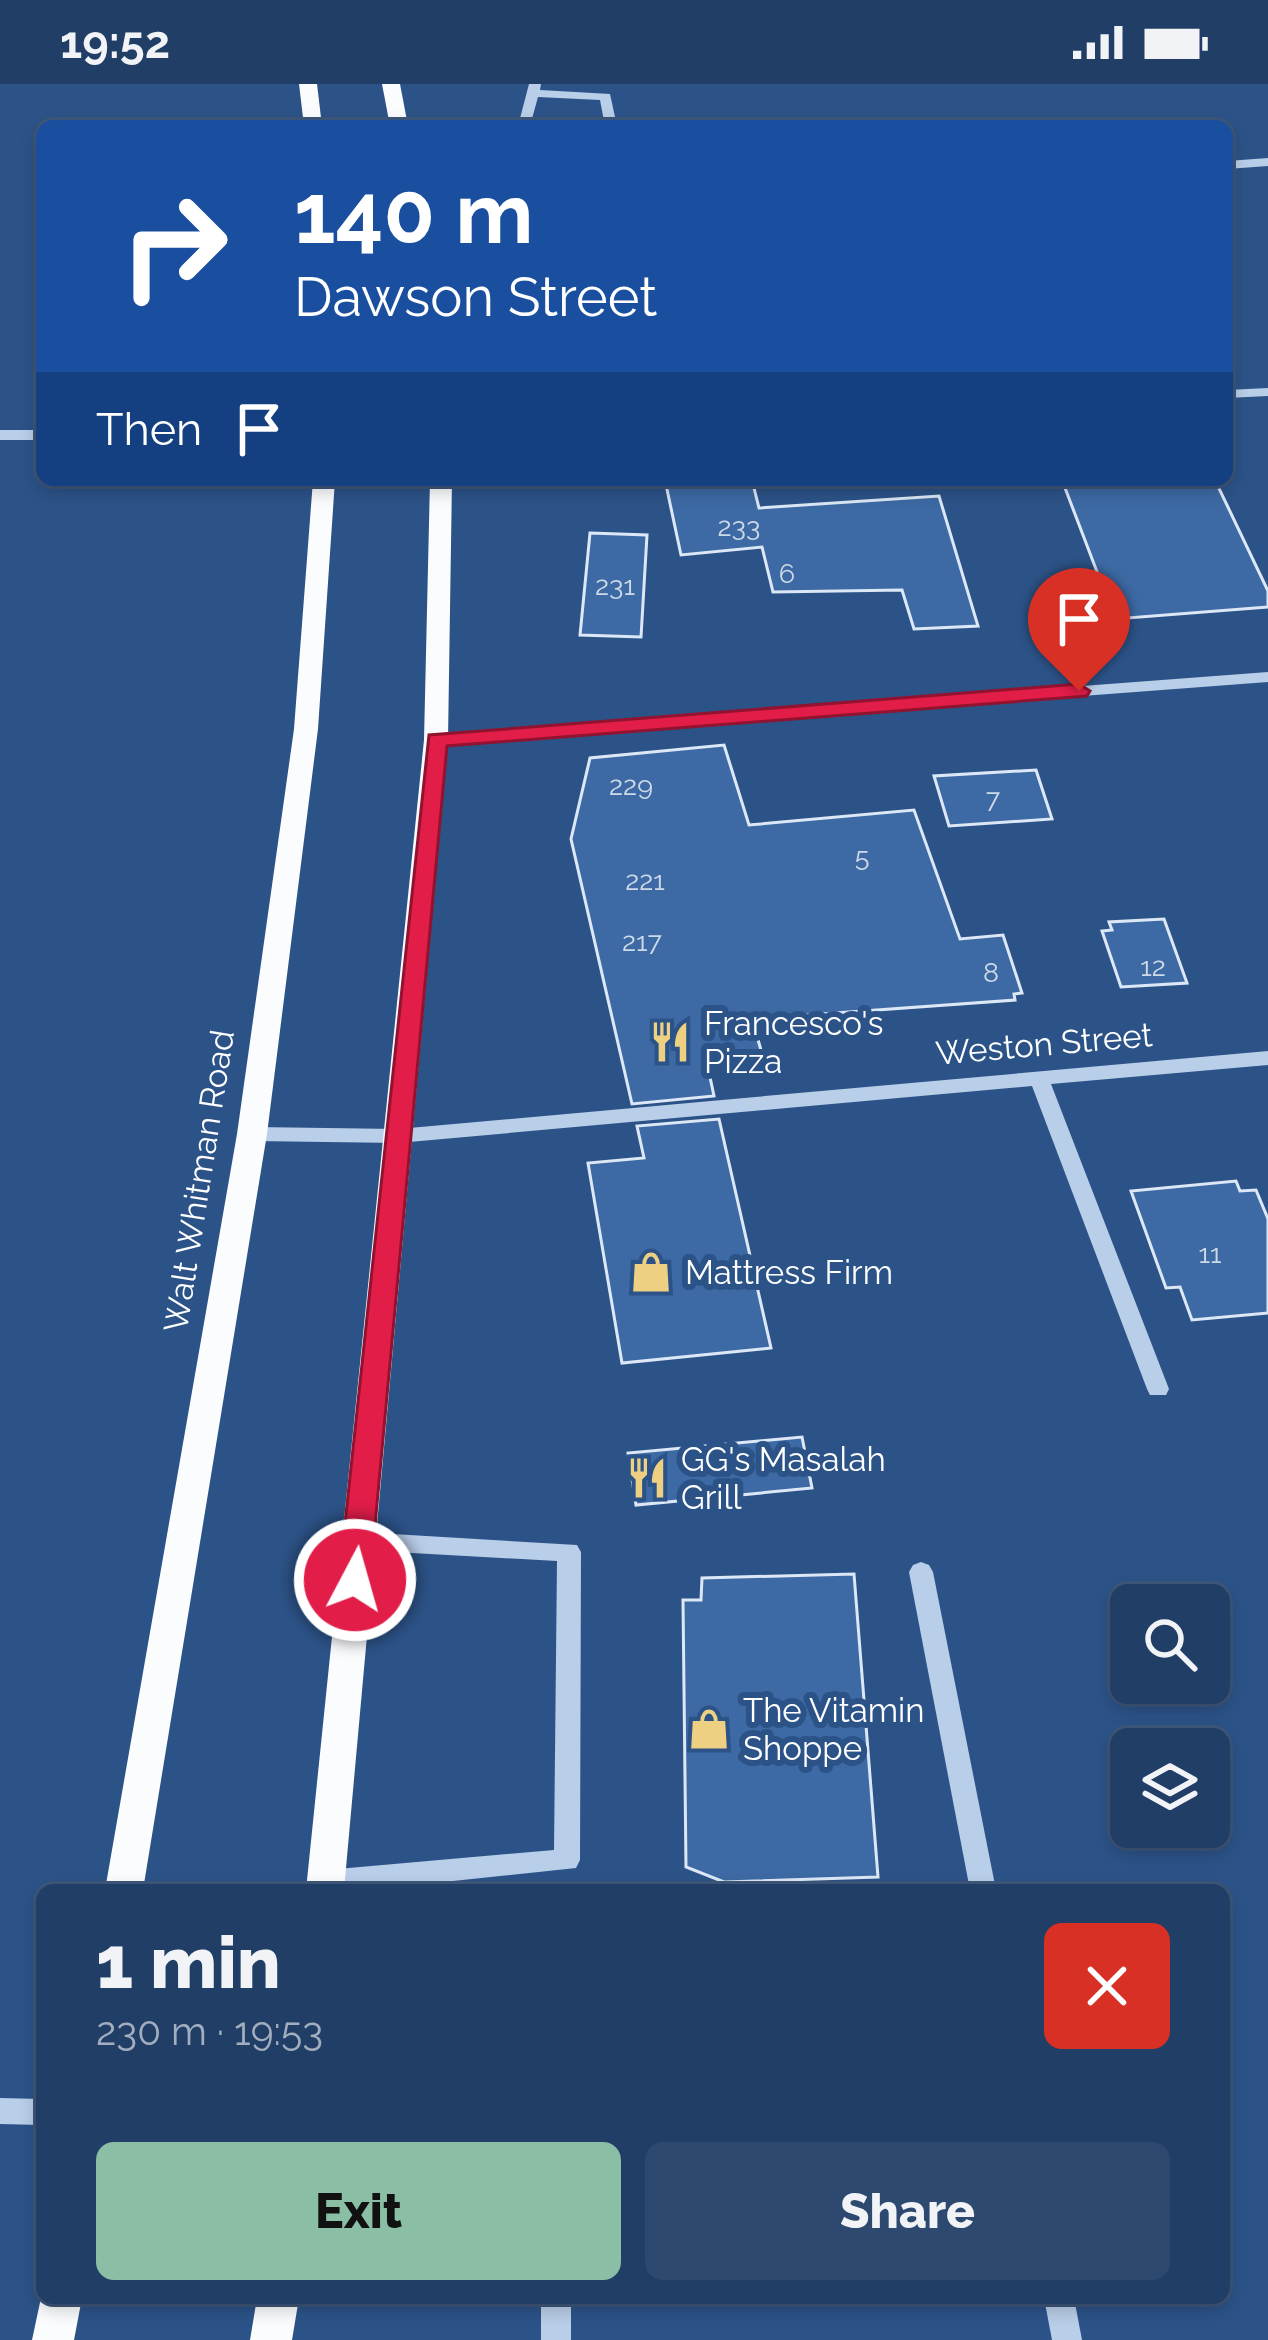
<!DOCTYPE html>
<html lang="en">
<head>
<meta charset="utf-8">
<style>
	:root { --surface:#213e66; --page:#2d496f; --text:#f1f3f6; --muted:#a2aebf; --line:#3e577a; --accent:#8abfa5 }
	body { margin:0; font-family:Raleway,sans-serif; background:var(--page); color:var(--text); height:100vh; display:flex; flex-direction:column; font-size:45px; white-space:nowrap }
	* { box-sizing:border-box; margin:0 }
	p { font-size:39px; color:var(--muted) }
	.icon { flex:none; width:66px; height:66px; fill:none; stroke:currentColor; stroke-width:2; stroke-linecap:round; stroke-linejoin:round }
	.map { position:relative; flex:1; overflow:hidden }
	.drawer { position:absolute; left:36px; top:1800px; width:1194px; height:420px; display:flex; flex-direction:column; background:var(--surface); border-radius:18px; box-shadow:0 6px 18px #0003,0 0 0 3px var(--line) }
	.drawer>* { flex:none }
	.hud { position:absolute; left:36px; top:36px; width:1197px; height:366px; border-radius:18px; box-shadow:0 6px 18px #0003,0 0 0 3px var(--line); background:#1a4fa0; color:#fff; overflow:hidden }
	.fabs { position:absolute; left:1110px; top:1500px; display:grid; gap:24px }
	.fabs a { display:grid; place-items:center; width:120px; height:120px; border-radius:18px; background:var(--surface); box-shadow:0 6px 18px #0003,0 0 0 3px var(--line); font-size:60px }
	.pin { position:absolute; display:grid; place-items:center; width:102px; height:102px; color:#fff; margin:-123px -51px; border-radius:50% 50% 50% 0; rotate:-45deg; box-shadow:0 0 12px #0007 }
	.pin .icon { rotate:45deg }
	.me { position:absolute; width:132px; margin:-66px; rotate:6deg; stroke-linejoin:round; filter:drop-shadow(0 0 9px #0008) }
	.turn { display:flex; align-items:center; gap:42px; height:252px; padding:0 60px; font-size:54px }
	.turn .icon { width:156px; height:156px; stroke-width:2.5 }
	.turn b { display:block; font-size:84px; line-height:102px }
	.then { display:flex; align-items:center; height:114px; padding:0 60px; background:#0003; gap:24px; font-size:45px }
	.round { display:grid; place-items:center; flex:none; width:126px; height:126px; border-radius:18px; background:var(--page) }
	.summary { display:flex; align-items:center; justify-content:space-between; height:204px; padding:0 60px }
	h1 { font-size:72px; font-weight:800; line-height:90px }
	.button { display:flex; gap:24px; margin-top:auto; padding:24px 60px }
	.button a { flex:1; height:138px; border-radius:18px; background:var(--accent); color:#111; font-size:48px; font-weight:800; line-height:138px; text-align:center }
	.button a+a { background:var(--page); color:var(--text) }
	.status { display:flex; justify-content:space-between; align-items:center; height:84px; padding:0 60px; background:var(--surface); direction:ltr }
	.status svg { height:33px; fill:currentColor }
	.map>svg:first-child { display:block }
</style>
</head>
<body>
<div class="status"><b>19:52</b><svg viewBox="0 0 49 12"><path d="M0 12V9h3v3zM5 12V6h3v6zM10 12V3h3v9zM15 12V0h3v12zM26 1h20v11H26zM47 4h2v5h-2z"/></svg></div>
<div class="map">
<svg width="1268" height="2256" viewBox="0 0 1268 2256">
	<rect width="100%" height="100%" fill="#2c5388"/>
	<g fill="#3d6aa4" stroke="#dde8f7" stroke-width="3">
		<polygon points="665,396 752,396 759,424 939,412 978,542 914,545 902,506 773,508 762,463 681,471"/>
		<polygon points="1062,396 1215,396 1268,507 1268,523 1115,535"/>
		<polygon points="590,449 647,451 641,553 580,551"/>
		<polygon points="724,661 749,741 914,726 960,855 1003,851 1022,909 1014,910 1015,916 752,935 763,973 707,979 714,1012 632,1020 571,755 590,674"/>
		<polygon points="1036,686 1052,735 949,742 934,692"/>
		<polygon points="1164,835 1187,899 1121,903 1102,847 1112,846 1109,838"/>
		<polygon points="719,1035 771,1264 622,1279 588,1079 644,1074 637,1042"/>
		<polygon points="1236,1097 1240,1107 1256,1106 1268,1135 1268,1229 1192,1236 1180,1203 1166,1204 1131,1107"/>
		<polygon points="802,1353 812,1404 636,1421 628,1369"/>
		<polygon points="854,1490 878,1793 724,1798 686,1783 683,1516 701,1516 702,1494"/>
	</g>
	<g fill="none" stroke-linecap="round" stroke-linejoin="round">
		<g fill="#b9cee8" fill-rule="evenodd">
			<polygon points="529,0 541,0 540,6 610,10 617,42 605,42 600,16 538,13 530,42 518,42"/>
			<polygon points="1268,74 1268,82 1227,85 1227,77"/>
			<polygon points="1268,304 1268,312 1227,314 1227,306"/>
			<rect x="0" y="346" width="42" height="10"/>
			<polygon points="1268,588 1268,598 436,661 427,656 436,651"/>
			<polygon points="1268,967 1268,981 1051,1000 1169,1305 1166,1311 1150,1311 1147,1305 1032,1002 398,1059 252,1057 242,1050 252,1043 398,1045"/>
			<polygon points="359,1448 577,1461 581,1468 580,1776 576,1784 367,1806 317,1806 313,1798 317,1790 326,1786 554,1766 557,1477 359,1466 351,1464 347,1457 351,1450"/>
			<polygon points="921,1478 929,1481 933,1488 996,1806 970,1806 909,1488 913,1481"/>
			<polygon points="0,2014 42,2015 42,2041 0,2040"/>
			<rect x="541" y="2214" width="30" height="42"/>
			<polygon points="1044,2214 1074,2214 1082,2256 1052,2256"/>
		</g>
		<g fill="#fbfcfe" fill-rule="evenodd">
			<polygon points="299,0 317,0 322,42 304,42"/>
			<polygon points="382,0 400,0 408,42 390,42"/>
			<polygon points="313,396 335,396 318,645 267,1050 143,1806 105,1806 237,1050 294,645"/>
			<polygon points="430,396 452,396 448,656 344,1806 306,1806 424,656"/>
			<polygon points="42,2209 42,2214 82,2214 74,2256 32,2256"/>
			<polygon points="257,2214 299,2214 292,2256 250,2256"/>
		</g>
	</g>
	<polygon fill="#e11d48" stroke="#92132f" stroke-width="3" points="1079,600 1090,607 1087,612 447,662 370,1496 366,1505 355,1508 344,1505 339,1496 429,651"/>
	<defs>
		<g id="restaurant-bare" transform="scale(3.24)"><path d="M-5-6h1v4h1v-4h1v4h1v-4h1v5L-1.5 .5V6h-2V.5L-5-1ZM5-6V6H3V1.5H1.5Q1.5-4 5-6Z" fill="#edd082" stroke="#2c5388" stroke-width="2.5" paint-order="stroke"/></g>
		<g id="shop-bare" transform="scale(3.24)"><path d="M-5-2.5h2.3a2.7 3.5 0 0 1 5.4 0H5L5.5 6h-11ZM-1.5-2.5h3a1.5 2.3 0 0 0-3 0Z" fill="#edd082" stroke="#2c5388" stroke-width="2.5" paint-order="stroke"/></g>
	</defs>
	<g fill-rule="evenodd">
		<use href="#restaurant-bare" x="670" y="958"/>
		<use href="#shop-bare" x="651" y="1188"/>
		<use href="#restaurant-bare" x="647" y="1394"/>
		<use href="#shop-bare" x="709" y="1645"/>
	</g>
	<g text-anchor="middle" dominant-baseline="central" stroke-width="12" stroke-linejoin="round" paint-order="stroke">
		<g font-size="27" fill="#cedae8">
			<text x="739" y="442">233</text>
			<text x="787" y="489">6</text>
			<text x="615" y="501">231</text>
			<text x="631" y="701">229</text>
			<text x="993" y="714">7</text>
			<text x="862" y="772">5</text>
			<text x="645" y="796">221</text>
			<text x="642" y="857">217</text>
			<text x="1153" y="882">12</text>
			<text x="991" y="888">8</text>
			<text x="1210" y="1169">11</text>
		</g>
		<g font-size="33" fill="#fff" stroke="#2c5388" text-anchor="start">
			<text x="704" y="939">Francesco's<tspan x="704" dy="38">Pizza</tspan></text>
			<text x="685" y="1188">Mattress Firm</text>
			<text x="681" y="1375">GG's Masalah<tspan x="681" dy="38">Grill</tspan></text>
			<text x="743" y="1626">The Vitamin<tspan x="743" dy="38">Shoppe</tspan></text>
		</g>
		<g font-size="33" fill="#fff" stroke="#2c5388">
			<text transform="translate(1044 960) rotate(-5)">Weston Street</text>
			<text transform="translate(199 1097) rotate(-81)">Walt Whitman Road</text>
		</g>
	</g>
</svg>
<div class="fabs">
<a><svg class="icon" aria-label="search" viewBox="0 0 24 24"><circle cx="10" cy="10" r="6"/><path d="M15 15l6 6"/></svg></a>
<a><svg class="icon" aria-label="layers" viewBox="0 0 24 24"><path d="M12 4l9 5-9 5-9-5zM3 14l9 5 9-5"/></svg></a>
</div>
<div class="pin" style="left:1079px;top:607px;background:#d93025"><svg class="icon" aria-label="arrive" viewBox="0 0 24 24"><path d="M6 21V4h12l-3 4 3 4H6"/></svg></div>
<svg class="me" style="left:355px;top:1496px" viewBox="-20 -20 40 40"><circle r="17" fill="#e11d48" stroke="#fff" stroke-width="3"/><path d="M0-11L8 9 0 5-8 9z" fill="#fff"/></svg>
<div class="hud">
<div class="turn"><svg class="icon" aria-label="right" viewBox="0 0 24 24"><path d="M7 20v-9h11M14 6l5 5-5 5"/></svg><div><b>140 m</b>Dawson Street</div></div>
<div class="then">Then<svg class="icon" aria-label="arrive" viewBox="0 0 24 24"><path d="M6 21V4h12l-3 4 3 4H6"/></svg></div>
</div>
<section class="drawer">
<div class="summary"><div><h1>1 min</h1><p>230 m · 19:53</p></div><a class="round" style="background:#d93025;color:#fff"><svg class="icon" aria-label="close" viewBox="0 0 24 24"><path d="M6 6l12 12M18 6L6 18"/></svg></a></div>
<div class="button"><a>Exit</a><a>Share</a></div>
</section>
</div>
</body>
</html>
